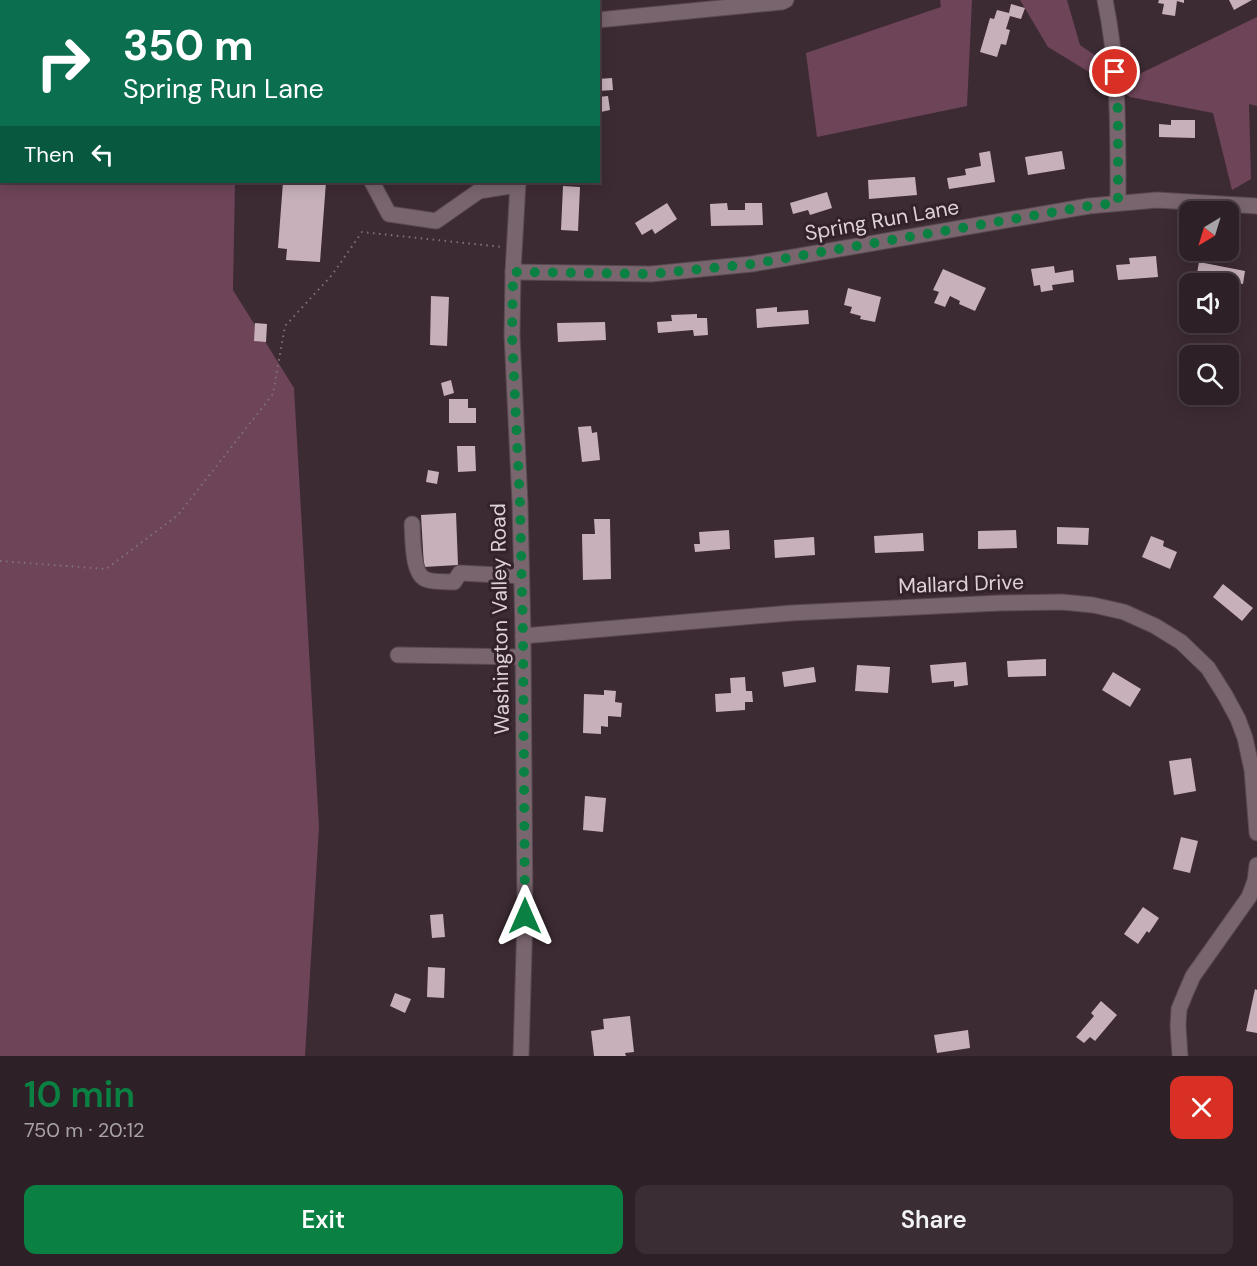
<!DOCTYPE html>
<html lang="en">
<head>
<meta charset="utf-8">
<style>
	:root { --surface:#2e2027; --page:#3a2d33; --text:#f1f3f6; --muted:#a7a3a7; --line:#493e44; --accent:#0b8043 }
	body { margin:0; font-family:"DM Sans",sans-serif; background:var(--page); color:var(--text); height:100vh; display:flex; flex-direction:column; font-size:22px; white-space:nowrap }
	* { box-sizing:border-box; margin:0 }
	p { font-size:20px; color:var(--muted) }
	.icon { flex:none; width:33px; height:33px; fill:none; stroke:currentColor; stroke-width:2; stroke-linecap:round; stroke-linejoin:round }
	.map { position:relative; height:1056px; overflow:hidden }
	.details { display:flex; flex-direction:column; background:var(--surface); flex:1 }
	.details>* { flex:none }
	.guide { position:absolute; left:0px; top:0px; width:600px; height:183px; box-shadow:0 3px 15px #0003,0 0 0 2px var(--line); background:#0b6e4f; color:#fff; overflow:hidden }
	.needle { width:39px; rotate:218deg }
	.buttons { position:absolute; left:1179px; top:201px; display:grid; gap:12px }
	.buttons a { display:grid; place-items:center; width:60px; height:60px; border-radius:12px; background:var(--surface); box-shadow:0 3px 15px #0003,0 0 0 2px var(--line); font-size:30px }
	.pin { position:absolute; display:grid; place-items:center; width:51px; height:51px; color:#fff; margin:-26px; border:3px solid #fff; border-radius:50%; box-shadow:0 2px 6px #0007 }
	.me { position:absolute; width:66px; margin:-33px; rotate:0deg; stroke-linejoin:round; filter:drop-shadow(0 0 4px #0008) }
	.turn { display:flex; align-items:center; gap:21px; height:126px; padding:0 24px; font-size:27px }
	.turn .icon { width:78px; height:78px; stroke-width:2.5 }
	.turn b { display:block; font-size:42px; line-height:51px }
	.then { display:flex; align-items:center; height:57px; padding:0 24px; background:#0003; gap:12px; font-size:22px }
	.round { display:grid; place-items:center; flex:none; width:63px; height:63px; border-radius:12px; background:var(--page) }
	.summary { display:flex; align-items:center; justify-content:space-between; height:102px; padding:0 24px }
	h1 { font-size:36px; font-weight:600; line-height:45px; color:var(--accent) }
	.primary-button { display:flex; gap:12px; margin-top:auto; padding:12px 24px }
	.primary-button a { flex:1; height:69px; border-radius:12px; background:var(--accent); color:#fff; font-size:24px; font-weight:600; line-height:69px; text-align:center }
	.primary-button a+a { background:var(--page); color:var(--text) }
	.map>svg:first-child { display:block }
</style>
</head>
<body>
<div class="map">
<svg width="1257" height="1056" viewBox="0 0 1257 1056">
	<rect width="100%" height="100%" fill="#3d2b34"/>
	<g fill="#6e4459">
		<polygon points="0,0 266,0 263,2 2,2 2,182 235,182 233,290 294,388 319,827 305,1056 0,1056"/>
		<polygon points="940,0 972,0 967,106 817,137 806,53 941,7"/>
		<polygon points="1020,0 1067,0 1080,45 1129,79 1257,17 1257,106 1249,104 1251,179 1232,190 1213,113 1130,97 1048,47"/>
	</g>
	<g fill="#c7b0ba">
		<polygon points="1159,0 1184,0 1184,3 1177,1 1175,16 1162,14 1164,4 1158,3"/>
		<polygon points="1229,0 1252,0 1234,10"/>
		<polygon points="1011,4 1025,8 1021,19 1010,16 1006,29 1010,30 1006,45 1001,44 997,57 980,52 990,18 994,19 997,10 1009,13"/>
		<polygon points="612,78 613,90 599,91 598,79"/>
		<polygon points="608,96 610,110 601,112 602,119 598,119 598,97"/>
		<polygon points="1171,120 1195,120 1195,138 1159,137 1159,124 1171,125"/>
		<polygon points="990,151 995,182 949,189 947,178 966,175 965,169 981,166 979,153"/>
		<polygon points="1062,151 1065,169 1028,175 1025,157"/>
		<polygon points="915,177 917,195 869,199 868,180"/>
		<polygon points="283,182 326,182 320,262 286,260 287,249 278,248"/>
		<polygon points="563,186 580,187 578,231 561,230"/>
		<polygon points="827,192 832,208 810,215 808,210 793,214 790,203"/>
		<polygon points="667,203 677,219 655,234 652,229 642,235 635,223"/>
		<polygon points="727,203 728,210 745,210 745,203 762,203 763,225 711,226 710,204"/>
		<polygon points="1156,256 1158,277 1118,280 1116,265 1130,264 1129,258"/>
		<polygon points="1199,262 1245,271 1243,284 1219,280 1218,283 1196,279"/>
		<polygon points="1054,266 1055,273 1073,270 1074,282 1052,285 1053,290 1041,292 1040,285 1034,286 1031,269"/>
		<polygon points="943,269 986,288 975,311 959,304 960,301 950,296 945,307 934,303 939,292 933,290"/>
		<polygon points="848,288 881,297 875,322 860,319 861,316 850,313 852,307 844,305"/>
		<polygon points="431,296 449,297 447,346 430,345"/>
		<polygon points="777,307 777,312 808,310 809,324 757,328 756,309"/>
		<polygon points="697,314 697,318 707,318 708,335 694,336 693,330 658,333 657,322 672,321 671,315"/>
		<polygon points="605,322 606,340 558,342 557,323"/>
		<polygon points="255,323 267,324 266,342 254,341"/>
		<polygon points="451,380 454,393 444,396 441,383"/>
		<polygon points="449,399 468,399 468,408 476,408 476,423 449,423"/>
		<polygon points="591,426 592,433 597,432 600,460 582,462 578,427"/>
		<polygon points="457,446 475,446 476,471 458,472"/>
		<polygon points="428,470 439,472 437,484 426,482"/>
		<polygon points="456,513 458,565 424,567 421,515"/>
		<polygon points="594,519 610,519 611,579 583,580 582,534 595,534"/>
		<polygon points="1057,527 1089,528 1088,545 1057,544"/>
		<polygon points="729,530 730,549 695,552 694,544 700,544 699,532"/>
		<polygon points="1016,530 1017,548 978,549 978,531"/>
		<polygon points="923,533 924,551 875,553 874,536"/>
		<polygon points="1151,536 1164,541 1163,546 1177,552 1170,569 1142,557"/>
		<polygon points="814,537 815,555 775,558 774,540"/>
		<polygon points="1223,584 1253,608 1242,621 1213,597"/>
		<polygon points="1046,659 1046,676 1008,677 1007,661"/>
		<polygon points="966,662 968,685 954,687 954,681 932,683 930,665"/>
		<polygon points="857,665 890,667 888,693 855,691"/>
		<polygon points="814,667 816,682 784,687 782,672"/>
		<polygon points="1113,672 1141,689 1130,707 1102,690"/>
		<polygon points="745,677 746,691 752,691 753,702 745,702 745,710 716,712 715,694 731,693 730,678"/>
		<polygon points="604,690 616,691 615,702 622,703 621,717 608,716 608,727 601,726 601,734 583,733 584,694 604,695"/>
		<polygon points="1191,758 1196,791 1174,795 1169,761"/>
		<polygon points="585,796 606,798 603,832 583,830"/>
		<polygon points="1181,837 1198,841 1190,873 1173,869"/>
		<polygon points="1143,907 1159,918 1149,933 1147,931 1138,944 1124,934"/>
		<polygon points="443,914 445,937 432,938 430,915"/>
		<polygon points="428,967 445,968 444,998 427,997"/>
		<polygon points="1255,989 1257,990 1257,1033 1246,1031"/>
		<polygon points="395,993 411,999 405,1013 390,1006"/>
		<polygon points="1101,1001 1117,1015 1095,1041 1090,1037 1084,1043 1076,1037 1094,1016 1091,1013"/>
		<polygon points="630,1016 634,1052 625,1053 626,1056 594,1056 591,1031 604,1029 603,1019"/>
		<polygon points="968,1030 970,1048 937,1053 934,1035"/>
	</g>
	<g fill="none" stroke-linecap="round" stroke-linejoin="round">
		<g stroke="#58494f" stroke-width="17">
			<g id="minor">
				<polyline points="523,0 523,2"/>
				<path d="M1105 0C1119 67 1118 135 1118 203"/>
				<polyline points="598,20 782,2 786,0"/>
				<polyline points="372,182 389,214 436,221 479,191 518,185"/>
				<polyline points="518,182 513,272 512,335 520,503 523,636 525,916 521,1056"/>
				<polyline points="513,272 651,274 752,264 1089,206 1157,200 1257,206"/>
				<path d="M412 524C413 538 412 573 425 579 433 583 445 581 454 582L460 573 521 576"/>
				<polyline points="523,636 791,613 1000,603 1062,602 1093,605 1124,612 1155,626 1181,642 1208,668 1225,695 1238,719 1245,738 1252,770 1257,833"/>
				<polyline points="398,655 523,657"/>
				<polyline points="1180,1056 1178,1026 1179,1009 1186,992 1193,976 1249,897 1255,881 1257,865"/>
			</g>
		</g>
		<polyline stroke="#817279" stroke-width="2" stroke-dasharray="1.5 4.5" stroke-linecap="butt" points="0,561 106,569 178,515 273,394 285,326 332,275 362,232 502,247"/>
		<use href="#minor" stroke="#79656e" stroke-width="15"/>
	</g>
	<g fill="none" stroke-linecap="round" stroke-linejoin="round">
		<polyline stroke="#0b8043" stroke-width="10" stroke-dasharray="0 18" points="525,916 523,636 520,503 512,335 513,272 651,274 752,264 1089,206 1118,203 1118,113 1115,72"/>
	</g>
	<g text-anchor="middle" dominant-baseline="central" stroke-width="6" stroke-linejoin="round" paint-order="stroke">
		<g font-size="21" fill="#ddd1d6" stroke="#33222a">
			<text transform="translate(882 220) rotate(-10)">Spring Run Lane</text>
			<text transform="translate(961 584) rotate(-2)">Mallard Drive</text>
			<text transform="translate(500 619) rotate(-91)">Washington Valley Road</text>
		</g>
	</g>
</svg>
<div class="buttons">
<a><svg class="needle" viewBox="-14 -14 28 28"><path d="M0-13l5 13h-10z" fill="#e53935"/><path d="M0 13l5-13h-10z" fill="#a7a3a7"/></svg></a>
<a><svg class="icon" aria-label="sound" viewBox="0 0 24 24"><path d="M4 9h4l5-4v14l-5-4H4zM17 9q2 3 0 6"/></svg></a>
<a><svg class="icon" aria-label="search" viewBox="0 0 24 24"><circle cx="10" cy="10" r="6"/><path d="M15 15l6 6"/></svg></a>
</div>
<div class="pin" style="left:1115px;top:72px;background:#d93025"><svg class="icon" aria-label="arrive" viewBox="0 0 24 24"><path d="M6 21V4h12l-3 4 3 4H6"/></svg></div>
<svg class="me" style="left:525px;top:916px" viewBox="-20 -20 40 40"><path d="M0-17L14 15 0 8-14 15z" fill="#0b8043" stroke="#fff" stroke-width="4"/></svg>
<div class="guide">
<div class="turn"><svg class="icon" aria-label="right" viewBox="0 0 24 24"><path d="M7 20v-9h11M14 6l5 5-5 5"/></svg><div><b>350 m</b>Spring Run Lane</div></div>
<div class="then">Then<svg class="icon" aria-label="left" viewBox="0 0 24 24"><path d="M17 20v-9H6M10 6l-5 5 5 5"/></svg></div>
</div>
</div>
<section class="details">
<div class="summary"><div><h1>10 min</h1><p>750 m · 20:12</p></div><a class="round" style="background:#d93025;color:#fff"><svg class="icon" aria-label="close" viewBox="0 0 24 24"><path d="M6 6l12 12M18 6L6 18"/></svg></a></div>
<div class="primary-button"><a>Exit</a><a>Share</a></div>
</section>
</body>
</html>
